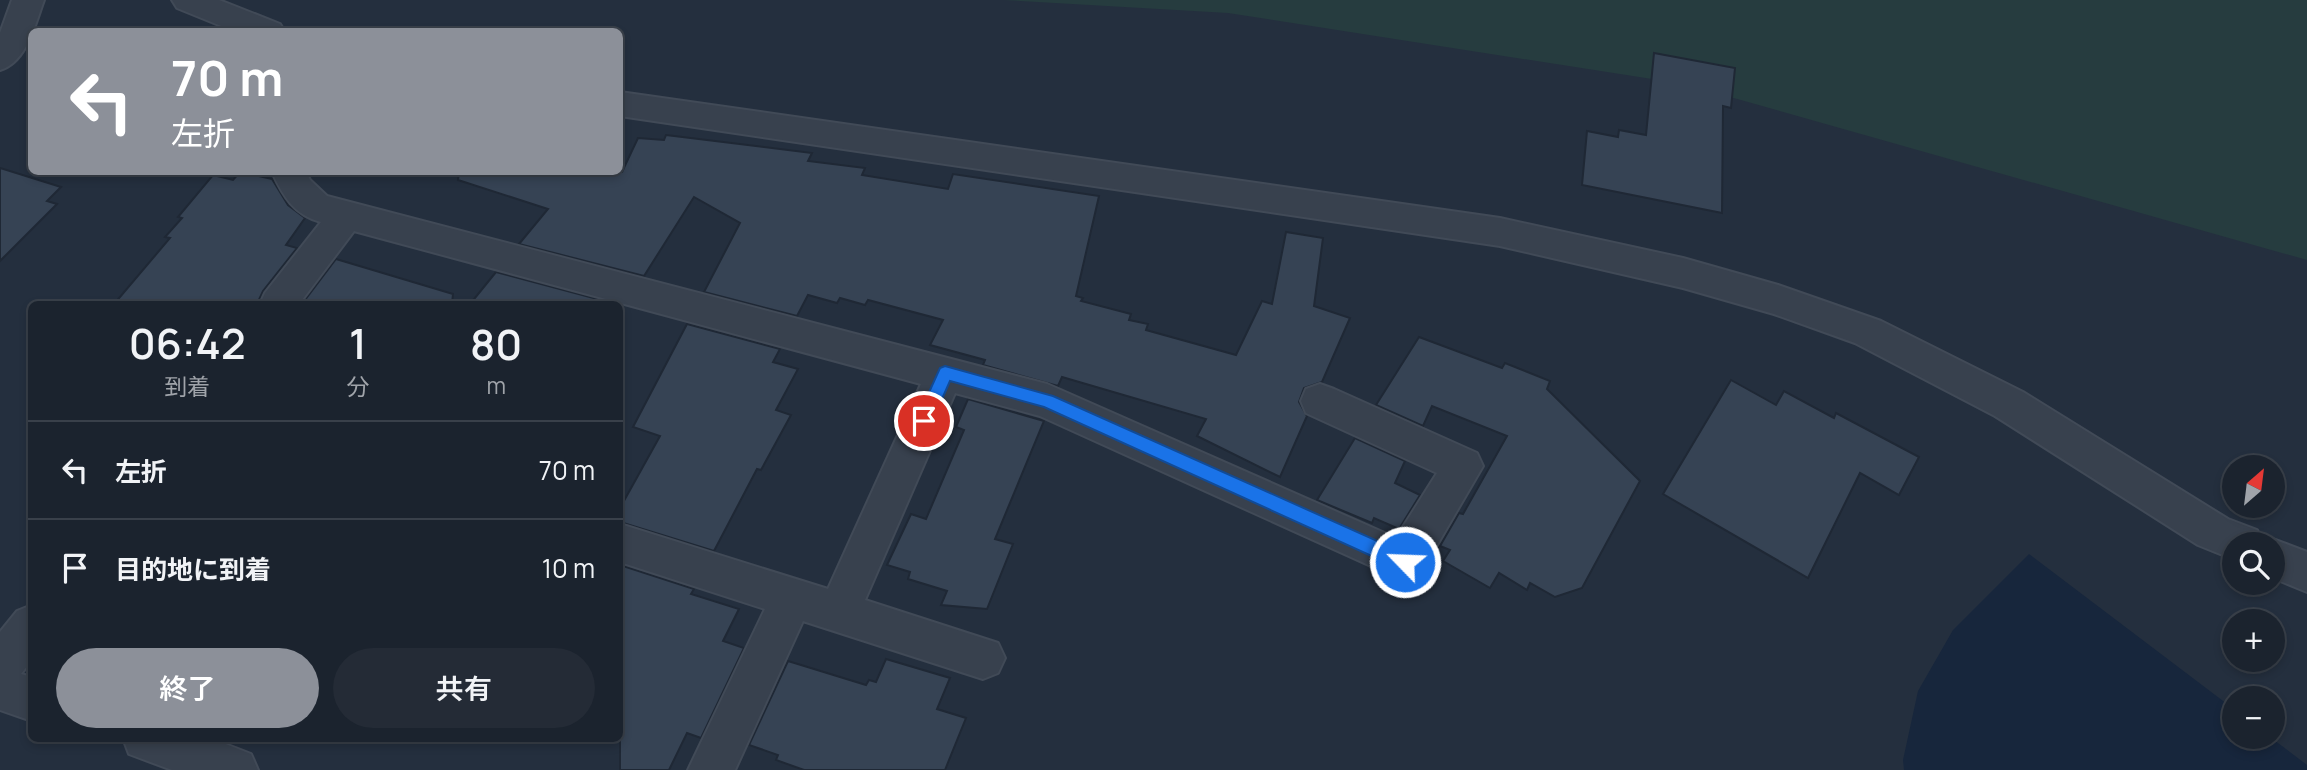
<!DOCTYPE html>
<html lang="ja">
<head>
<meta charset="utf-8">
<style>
	:root { --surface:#1b232e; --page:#242b36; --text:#f1f3f6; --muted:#a0a4aa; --line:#39404a; --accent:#8c9099 }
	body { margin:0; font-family:Manrope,"Noto Sans JP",sans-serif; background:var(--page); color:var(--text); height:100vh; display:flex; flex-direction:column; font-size:26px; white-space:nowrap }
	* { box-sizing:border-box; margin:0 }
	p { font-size:23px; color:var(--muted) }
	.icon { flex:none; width:38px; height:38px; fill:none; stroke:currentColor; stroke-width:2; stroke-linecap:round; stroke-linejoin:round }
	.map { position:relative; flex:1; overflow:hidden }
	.side { position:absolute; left:28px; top:301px; width:595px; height:441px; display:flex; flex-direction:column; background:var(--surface); border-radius:10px; box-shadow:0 4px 10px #0003,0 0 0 2px var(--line) }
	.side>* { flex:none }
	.top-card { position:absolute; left:28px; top:28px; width:595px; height:147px; border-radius:10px; box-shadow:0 4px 10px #0003,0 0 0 2px var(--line); background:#8c9099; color:#fff; overflow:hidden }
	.needle { width:46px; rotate:28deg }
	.buttons { position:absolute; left:2222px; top:455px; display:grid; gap:14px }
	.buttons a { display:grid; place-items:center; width:63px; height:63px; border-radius:50%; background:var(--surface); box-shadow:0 4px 10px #0003,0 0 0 2px var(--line); font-size:35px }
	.pin { position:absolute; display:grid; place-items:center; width:60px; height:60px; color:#fff; margin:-30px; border:4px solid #fff; border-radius:50%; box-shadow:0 2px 7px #0007 }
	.me { position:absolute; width:77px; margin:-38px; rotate:294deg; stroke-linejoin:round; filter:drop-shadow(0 0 5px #0008) }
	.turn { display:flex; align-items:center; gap:24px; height:147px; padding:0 28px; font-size:32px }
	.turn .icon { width:91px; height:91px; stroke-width:2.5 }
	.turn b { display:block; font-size:49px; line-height:60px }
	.eta { display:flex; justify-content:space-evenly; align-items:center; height:119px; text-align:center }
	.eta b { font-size:42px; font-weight:600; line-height:49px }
	.button { display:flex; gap:14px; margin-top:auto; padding:14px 28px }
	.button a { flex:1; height:80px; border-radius:42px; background:var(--accent); color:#fff; font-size:28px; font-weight:600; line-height:80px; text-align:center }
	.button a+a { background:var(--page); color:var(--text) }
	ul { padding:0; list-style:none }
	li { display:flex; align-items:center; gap:21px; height:98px; padding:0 28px; border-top:2px solid var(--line) }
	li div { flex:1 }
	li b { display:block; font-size:26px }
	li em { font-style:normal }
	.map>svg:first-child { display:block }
</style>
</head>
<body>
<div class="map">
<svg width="2307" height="770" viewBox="0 0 2307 770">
	<rect width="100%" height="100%" fill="#242f3e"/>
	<polygon fill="#263c3f" points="1004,0 2307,0 2307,260 1684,84 1228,13"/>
	<polygon fill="#17263c" points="2029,554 2235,710 2235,737 2270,737 2307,765 2307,770 1904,770 1903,760 1918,691 1953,630"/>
	<g fill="#364354" stroke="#1f2835" stroke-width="2">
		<polygon points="1654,53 1735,68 1731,108 1723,106 1722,213 1582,185 1587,131 1618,137 1619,130 1646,135"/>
		<polygon points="666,135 812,153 808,161 865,168 862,175 948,189 953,174 1099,196 1076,296 1083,298 1081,301 1131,314 1129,320 1148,324 1146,330 1236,355 1262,301 1272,304 1286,232 1323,238 1314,306 1350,318 1322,382 1304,388 1299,402 1307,416 1280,477 1197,436 1206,419 1062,377 1058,386 983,365 985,360 930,345 943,320 868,300 865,305 840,298 837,303 808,295 797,316 704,292 740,223 694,197 644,276 519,244 548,209 458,180 459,172 622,172 638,138 664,140"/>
		<polygon points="0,168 61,187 47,201 57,204 0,261"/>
		<polygon points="240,172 272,179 288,205 305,218 286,245 297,248 263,291 257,304 114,304 170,238 165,237 182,218 178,217 213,175 233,180"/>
		<polygon points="336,259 453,294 452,304 302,304"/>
		<polygon points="496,272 616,304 470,304"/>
		<polygon points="687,324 780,349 773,362 798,369 776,410 791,415 761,470 757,469 714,551 620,522 620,508 660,436 633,427"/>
		<polygon points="1419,337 1502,368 1505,363 1550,381 1547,389 1640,481 1582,588 1555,597 1530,583 1527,590 1499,573 1490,588 1443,561 1450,550 1440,546 1459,513 1463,514 1507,436 1432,406 1423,426 1376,405"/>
		<polygon points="1731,380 1776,405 1784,391 1834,418 1836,413 1919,457 1899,495 1860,473 1808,578 1663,494"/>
		<polygon points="968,399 1044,421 995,539 1013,544 987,609 941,605 947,591 908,579 910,572 887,565 911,514 926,519 964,430 956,427"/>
		<polygon points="1355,438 1405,461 1395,483 1420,495 1399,529 1374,518 1372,523 1317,500"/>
		<polygon points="620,565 694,589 691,594 739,609 723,641 744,648 701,738 687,733 669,770 620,770"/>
		<polygon points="886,659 950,678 937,709 966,718 945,770 804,770 776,760 778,755 749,745 788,661 866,685 869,680 876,682"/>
	</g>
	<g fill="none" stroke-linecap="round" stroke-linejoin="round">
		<g stroke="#414a57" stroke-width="4">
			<g id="minor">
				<path d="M12 0H44C35 24 27 62 0 70V33Z"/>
				<path d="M272 172H306L310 180 327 196 1047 384 1396 538 1437 473 1306 413 1301 401 1306 389 1320 384 1334 389 1477 453 1483 466 1419 576 1404 581 1040 416 955 393 865 600 998 643 1005 658 998 673 983 679 803 621 735 770H688L765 609 620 562V524L828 589 921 384 354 231 299 304H260L265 293 321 222C294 215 283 196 272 172Z"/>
				<polygon points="32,605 32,660 21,674 32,677 32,721 0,710 0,632 17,611"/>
				<polygon points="123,738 210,738 251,754 258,770 172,770 129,754"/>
			</g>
		</g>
		<g stroke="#414a57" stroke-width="4">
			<g id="tertiary">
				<polygon points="172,0 219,0 280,24 285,32 236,32 177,8"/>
				<polygon points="620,92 1500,218 1683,258 1778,285 1881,321 2023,392 2228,519 2257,530 2262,543 2273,539 2307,552 2307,592 2273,578 2273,544 2235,544 2235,560 2198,545 1995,416 1855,343 1774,314 1683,288 1500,246 620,116"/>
			</g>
		</g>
		<use href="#minor" fill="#38414e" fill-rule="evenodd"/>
		<use href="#tertiary" fill="#38414e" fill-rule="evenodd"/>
	</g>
	<polygon fill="#1a73e8" stroke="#114b97" stroke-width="2" points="945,366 1053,396 1411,556 1413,562 1405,570 1398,568 1044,407 950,381 930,426 918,426 916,421 940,368"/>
</svg>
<div class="buttons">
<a><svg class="needle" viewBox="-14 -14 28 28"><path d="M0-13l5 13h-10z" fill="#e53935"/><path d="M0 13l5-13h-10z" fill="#a0a4aa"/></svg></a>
<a><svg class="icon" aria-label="search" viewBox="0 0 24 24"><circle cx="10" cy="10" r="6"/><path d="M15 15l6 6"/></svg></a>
<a>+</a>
<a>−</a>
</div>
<div class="pin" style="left:924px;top:421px;background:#d93025"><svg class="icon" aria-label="arrive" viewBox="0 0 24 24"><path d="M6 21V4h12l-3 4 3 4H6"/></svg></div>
<svg class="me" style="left:1405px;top:562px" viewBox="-20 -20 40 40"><circle r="17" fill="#1a73e8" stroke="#fff" stroke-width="3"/><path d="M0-11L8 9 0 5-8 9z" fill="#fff"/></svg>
<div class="top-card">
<div class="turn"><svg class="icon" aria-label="left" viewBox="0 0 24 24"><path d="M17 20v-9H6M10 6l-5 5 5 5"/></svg><div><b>70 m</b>左折</div></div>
</div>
<section class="side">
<div class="eta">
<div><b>06:42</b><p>到着</p></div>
<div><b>1</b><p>分</p></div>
<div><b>80</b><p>m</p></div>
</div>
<ul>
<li><svg class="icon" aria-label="left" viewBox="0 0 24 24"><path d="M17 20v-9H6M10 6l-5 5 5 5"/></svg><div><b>左折</b></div><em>70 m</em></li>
<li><svg class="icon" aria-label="arrive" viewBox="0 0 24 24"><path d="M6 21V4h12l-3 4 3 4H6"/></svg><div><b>目的地に到着</b></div><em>10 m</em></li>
</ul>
<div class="button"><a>終了</a><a>共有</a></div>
</section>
</div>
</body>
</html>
